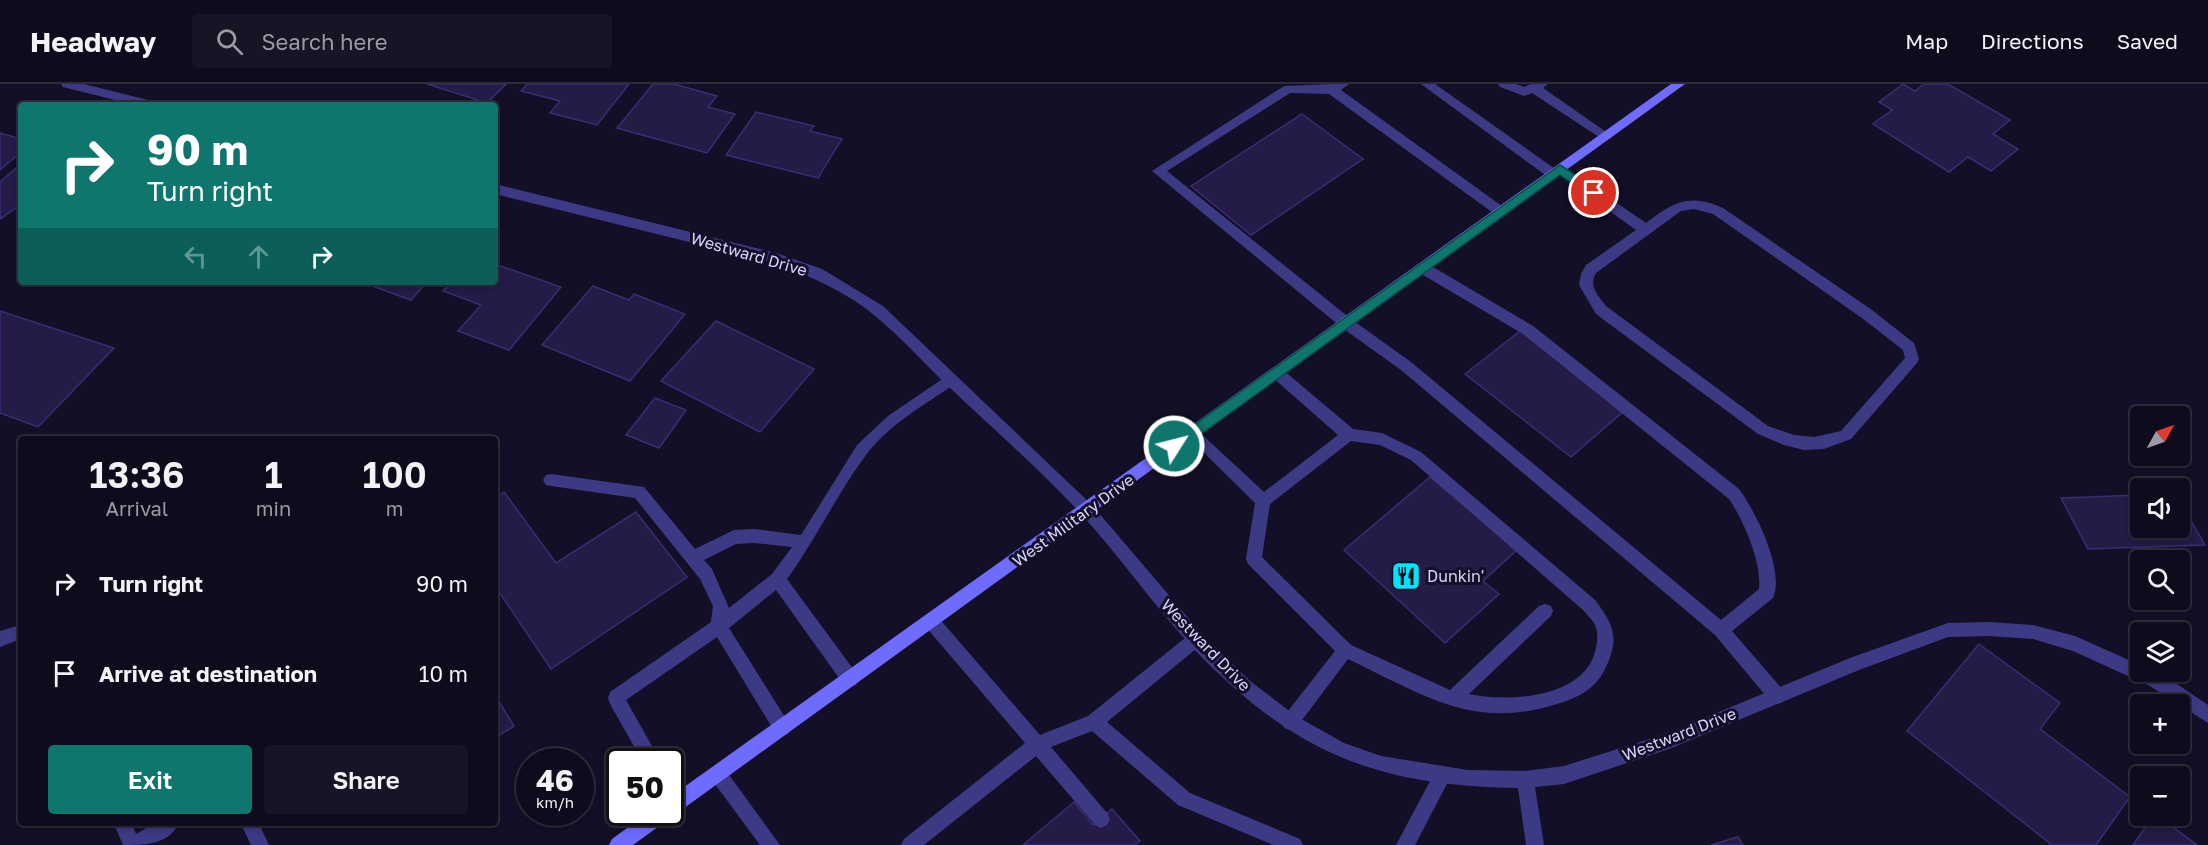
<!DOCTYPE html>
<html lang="en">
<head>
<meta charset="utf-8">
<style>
	:root { --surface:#0e0b1c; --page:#171425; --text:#f1f3f6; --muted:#9b9ba3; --line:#2e2b3b; --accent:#0f766e }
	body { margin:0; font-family:"Golos Text",sans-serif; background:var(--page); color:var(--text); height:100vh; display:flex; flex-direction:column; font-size:22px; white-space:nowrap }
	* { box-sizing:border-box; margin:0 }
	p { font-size:20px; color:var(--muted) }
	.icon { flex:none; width:33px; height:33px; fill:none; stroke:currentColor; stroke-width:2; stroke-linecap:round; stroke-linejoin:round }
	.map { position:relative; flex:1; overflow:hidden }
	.panel { position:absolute; left:18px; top:352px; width:480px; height:390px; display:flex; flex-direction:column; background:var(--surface); border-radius:6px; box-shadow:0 3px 9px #0003,0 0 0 2px var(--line) }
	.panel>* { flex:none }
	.top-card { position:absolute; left:18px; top:18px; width:480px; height:183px; border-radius:6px; box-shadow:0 3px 9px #0003,0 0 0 2px var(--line); background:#0f766e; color:#fff; overflow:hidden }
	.needle { width:39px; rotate:50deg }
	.fabs { position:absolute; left:2130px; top:322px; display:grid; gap:12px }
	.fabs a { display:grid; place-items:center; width:60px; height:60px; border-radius:6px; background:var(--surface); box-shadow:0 3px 9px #0003,0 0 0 2px var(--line); font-size:30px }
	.speed { position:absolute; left:516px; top:664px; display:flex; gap:12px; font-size:30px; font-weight:700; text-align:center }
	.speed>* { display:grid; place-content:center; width:78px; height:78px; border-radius:50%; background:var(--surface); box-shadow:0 3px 9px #0003,0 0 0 2px var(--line); line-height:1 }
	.speed small { font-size:15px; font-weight:400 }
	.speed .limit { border:3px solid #111; border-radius:9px; background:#fff; color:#111 }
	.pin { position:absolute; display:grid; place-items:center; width:51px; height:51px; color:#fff; margin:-26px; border:3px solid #fff; border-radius:50%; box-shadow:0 2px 6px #0007 }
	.me { position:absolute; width:66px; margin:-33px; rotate:54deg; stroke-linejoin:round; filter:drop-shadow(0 0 4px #0008) }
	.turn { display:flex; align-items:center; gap:21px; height:126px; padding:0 30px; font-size:27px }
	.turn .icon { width:78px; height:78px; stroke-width:2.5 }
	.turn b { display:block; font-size:42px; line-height:51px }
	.lanes { display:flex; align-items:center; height:57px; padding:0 30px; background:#0003; justify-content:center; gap:30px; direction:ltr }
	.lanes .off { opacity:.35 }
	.eta { display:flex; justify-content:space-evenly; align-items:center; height:102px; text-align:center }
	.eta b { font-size:36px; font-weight:600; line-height:42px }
	.cta { display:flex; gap:12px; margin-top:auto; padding:12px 30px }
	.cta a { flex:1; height:69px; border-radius:6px; background:var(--accent); color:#fff; font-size:24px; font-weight:600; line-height:69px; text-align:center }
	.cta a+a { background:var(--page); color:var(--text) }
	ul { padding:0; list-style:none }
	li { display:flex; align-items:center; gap:18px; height:90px; padding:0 30px }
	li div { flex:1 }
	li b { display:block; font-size:22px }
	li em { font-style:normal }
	header { display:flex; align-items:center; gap:36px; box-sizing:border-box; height:84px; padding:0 30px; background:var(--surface); border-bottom:2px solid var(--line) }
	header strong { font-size:28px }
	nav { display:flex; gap:33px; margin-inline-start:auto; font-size:21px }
	.search { width:420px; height:54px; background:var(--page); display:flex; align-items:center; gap:15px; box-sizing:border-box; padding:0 21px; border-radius:6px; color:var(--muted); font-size:22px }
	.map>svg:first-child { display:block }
</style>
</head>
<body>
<header>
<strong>Headway</strong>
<div class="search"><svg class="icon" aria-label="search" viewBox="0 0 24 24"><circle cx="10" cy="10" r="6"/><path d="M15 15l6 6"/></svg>Search here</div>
<nav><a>Map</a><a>Directions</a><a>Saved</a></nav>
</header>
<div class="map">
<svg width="2208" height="761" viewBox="0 0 2208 761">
	<rect width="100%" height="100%" fill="#130f26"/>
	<g fill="#241b47" stroke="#3b2d73" stroke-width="1.5">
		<polygon points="427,0 506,0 487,19"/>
		<polygon points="527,0 629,0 597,41 550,29 560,17 521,7"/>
		<polygon points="653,0 674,0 717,12 708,23 735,30 707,69 617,44"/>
		<polygon points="1903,0 1915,7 1924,0 1948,0 2010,36 1993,50 2018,65 1991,87 1968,73 1949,88 1873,40 1892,26 1879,18"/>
		<polygon points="756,28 814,42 810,47 842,55 818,94 726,71"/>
		<polygon points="1302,30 1363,75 1251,151 1191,102"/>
		<polygon points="0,49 21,55 21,68 0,86"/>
		<polygon points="21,80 21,126 16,124 0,135 0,98"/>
		<polygon points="495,180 561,203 509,266 458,247 481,221 443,207 452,198 495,198"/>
		<polygon points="361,198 427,198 411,216"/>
		<polygon points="593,202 629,216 634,210 685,230 630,297 542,261"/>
		<polygon points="0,227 114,264 38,343 0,329"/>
		<polygon points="716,237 814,285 760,348 661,297"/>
		<polygon points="1520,247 1625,326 1571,373 1465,290"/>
		<polygon points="655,314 686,326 659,364 626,351"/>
		<polygon points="1430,393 1517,466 1483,497 1499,510 1445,559 1344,466"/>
		<polygon points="504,408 556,479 636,428 687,493 551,585 495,502 495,414"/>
		<polygon points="2140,411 2140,444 2180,444 2180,418 2205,461 2088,465 2061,414"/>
		<polygon points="1979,560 2060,619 2040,645 2130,713 2096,761 2052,761 1907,647"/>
		<polygon points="495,611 514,642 495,654"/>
		<polygon points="1074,718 1093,741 1112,725 1140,757 1135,761 1023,761"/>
		<polygon points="2153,732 2158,732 2197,761 2133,761"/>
		<polygon points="1738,753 1743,761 1711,761"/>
	</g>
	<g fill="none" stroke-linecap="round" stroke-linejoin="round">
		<g fill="#3d3a85" fill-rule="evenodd">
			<path d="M1333 0H1349L1341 6 1506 125 1508 128 1506 131H1496L1329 10 1290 9 1167 87 1351 235 1411 278 1721 536 1759 505C1762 479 1744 437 1729 415L1523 250 1418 188 1416 184 1418 180H1428L1533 242 1739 405C1756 428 1785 487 1773 514L1732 547 1783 606 1785 612 1783 618 1777 620 1771 618 1715 551 1401 286 1341 243 1152 87 1284 2Z"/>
			<polygon points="1498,0 1516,0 1524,3 1531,0 1548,0 1543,4 1612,52 1610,55 1602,55 1532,9 1524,12 1500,3"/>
			<path d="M1560 80 1646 139C1674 118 1688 109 1723 124L1872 226 1914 259 1919 275 1917 279 1851 355 1824 365 1804 366 1784 361 1758 350 1596 230 1579 201 1581 190 1586 181 1636 146 1555 88 1554 85ZM1694 125 1713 130 1862 234 1903 266 1905 274 1841 347 1814 353 1794 351 1768 342 1606 222C1598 211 1588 202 1596 189L1681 127Z"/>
			<path d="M1277 283 1282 285 1353 345 1382 349 1421 368 1595 516C1615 542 1620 556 1604 587 1594 606 1577 614 1557 620 1472 647 1422 610 1348 575L1296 644 1290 646 1284 644 1282 638 1284 632 1335 567 1248 480 1246 475 1255 419 1185 350 1187 346H1197L1264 408 1338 351 1272 293 1270 289 1272 285ZM1351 357 1380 361 1411 376 1583 526C1587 531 1592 535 1595 541 1599 549 1597 560 1595 568 1582 615 1507 618 1469 610L1551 532 1553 527 1551 522 1545 520 1539 522 1450 606 1351 561 1262 473 1270 420Z"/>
			<path d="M951 289 958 295 956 299C926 320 888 341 866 371 837 410 816 455 787 495L856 589 858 595 856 601 850 603 844 601 776 506 729 544 788 638 791 644 788 650 782 652 776 650 717 553 626 616 661 678H643L610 620 608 614 610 608 711 538 713 522 700 495 635 414 551 402 546 401 543 396 546 391 551 390 644 403 695 465 734 446 754 445 801 451 857 361 888 332ZM754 459 792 463 772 490 729 524 712 485 704 476 736 460Z"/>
			<polygon points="931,530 937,532 1040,651 1088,632 1190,550 1196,547 1202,550 1204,555 1202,560 1107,638 1190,709 1300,755 1303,761 1273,761 1178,721 1092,647 1051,663 1107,729 1110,735 1107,741 1101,744 1095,741 1036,672 924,761 901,761 904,755 1025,659 925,542 923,537 925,532"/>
			<polygon points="21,541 21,555 0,563 0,547"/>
			<polygon points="718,681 724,684 780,761 760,761 712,696 709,690 712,684"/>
			<polygon points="1442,683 1448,686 1451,692 1415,761 1396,761 1436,686"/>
		</g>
		<g fill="#3d3a85" fill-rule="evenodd">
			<polygon points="61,0 84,0 152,17 158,21 135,21 63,3"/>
			<polygon points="1421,0 1435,0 1558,87 1558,93 1548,93"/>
			<path d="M495 100 776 169 822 185 883 222 1092 421 1202 550 1250 597 1296 632 1344 659 1381 672 1468 686 1525 687 1564 682 1668 649 1850 574 1948 539 1988 538 2033 541 2075 552 2140 581V588L2162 590 2208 621V639L2150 602 2073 567 2033 555 1988 552 1948 553 1859 586 1669 665 1564 700 1535 703 1544 761H1526L1518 704C1373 702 1291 667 1191 562 1153 520 1120 473 1082 431 1041 386 993 345 949 303 924 279 901 253 874 231 845 207 808 191 774 179L495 110Z"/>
			<path d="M114 740H132L136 750 154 740H178C169 761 143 761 123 761Z"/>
			<polygon points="241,740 259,740 269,761 251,761"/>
		</g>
		<polygon fill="#6f6bff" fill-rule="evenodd" points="1671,0 1685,0 633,761 609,761 612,755 648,729 670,729 670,713"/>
	</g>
	<polygon fill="#0f766e" stroke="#0a4d48" stroke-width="1.5" points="1560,81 1598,106 1598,112 1590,112 1560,91 1179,366 1170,366 1170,358"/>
	<defs>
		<g id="restaurant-square" transform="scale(1.5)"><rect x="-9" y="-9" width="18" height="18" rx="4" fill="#00e5ff" stroke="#130f26"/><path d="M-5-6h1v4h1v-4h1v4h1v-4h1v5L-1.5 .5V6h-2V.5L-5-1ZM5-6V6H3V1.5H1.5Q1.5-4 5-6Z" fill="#111"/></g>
	</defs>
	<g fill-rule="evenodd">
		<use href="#restaurant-square" x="1406" y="492"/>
	</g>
	<g text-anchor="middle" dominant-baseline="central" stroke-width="6" stroke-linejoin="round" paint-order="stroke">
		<g font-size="16" fill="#d9d4ff" stroke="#130f26">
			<text transform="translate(749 170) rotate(16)">Westward Drive</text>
			<text transform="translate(1073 436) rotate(-36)">West Military Drive</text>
			<text transform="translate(1206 561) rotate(46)">Westward Drive</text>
			<text transform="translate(1679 650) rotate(-21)">Westward Drive</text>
		</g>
		<g font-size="16" fill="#d9d4ff" stroke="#130f26" text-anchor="start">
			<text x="1427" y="492">Dunkin'</text>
		</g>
	</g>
</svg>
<div class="fabs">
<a><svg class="needle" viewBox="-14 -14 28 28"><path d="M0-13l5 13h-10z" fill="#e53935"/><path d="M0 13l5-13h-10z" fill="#9b9ba3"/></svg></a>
<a><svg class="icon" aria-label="sound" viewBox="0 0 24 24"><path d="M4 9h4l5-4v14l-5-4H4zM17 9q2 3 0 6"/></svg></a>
<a><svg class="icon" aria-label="search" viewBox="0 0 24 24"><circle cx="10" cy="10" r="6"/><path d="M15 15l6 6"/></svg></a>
<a><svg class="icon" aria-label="layers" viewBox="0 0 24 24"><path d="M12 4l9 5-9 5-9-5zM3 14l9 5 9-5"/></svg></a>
<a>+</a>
<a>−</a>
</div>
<div class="speed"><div>46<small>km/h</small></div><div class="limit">50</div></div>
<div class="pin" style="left:1594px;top:109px;background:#d93025"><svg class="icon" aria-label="arrive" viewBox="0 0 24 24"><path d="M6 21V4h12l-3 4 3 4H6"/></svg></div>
<svg class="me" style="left:1174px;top:362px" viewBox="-20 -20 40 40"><circle r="17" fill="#0f766e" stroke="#fff" stroke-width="3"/><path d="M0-11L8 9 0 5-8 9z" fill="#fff"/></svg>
<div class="top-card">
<div class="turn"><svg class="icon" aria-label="right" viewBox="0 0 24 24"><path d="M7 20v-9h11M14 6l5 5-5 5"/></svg><div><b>90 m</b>Turn right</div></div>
<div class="lanes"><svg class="icon off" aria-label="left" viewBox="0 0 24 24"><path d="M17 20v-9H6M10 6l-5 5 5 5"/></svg><svg class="icon off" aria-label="ahead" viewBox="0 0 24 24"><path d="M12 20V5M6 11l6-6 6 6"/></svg><svg class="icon" aria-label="right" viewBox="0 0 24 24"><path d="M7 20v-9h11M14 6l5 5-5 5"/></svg></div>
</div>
<section class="panel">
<div class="eta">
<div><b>13:36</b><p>Arrival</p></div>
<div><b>1</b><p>min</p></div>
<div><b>100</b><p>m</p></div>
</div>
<ul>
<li><svg class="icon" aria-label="right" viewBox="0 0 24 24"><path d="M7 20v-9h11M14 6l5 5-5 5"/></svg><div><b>Turn right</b></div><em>90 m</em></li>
<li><svg class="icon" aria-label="arrive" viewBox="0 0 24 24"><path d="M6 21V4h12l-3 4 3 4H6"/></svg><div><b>Arrive at destination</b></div><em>10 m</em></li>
</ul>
<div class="cta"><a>Exit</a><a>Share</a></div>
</section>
</div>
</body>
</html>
